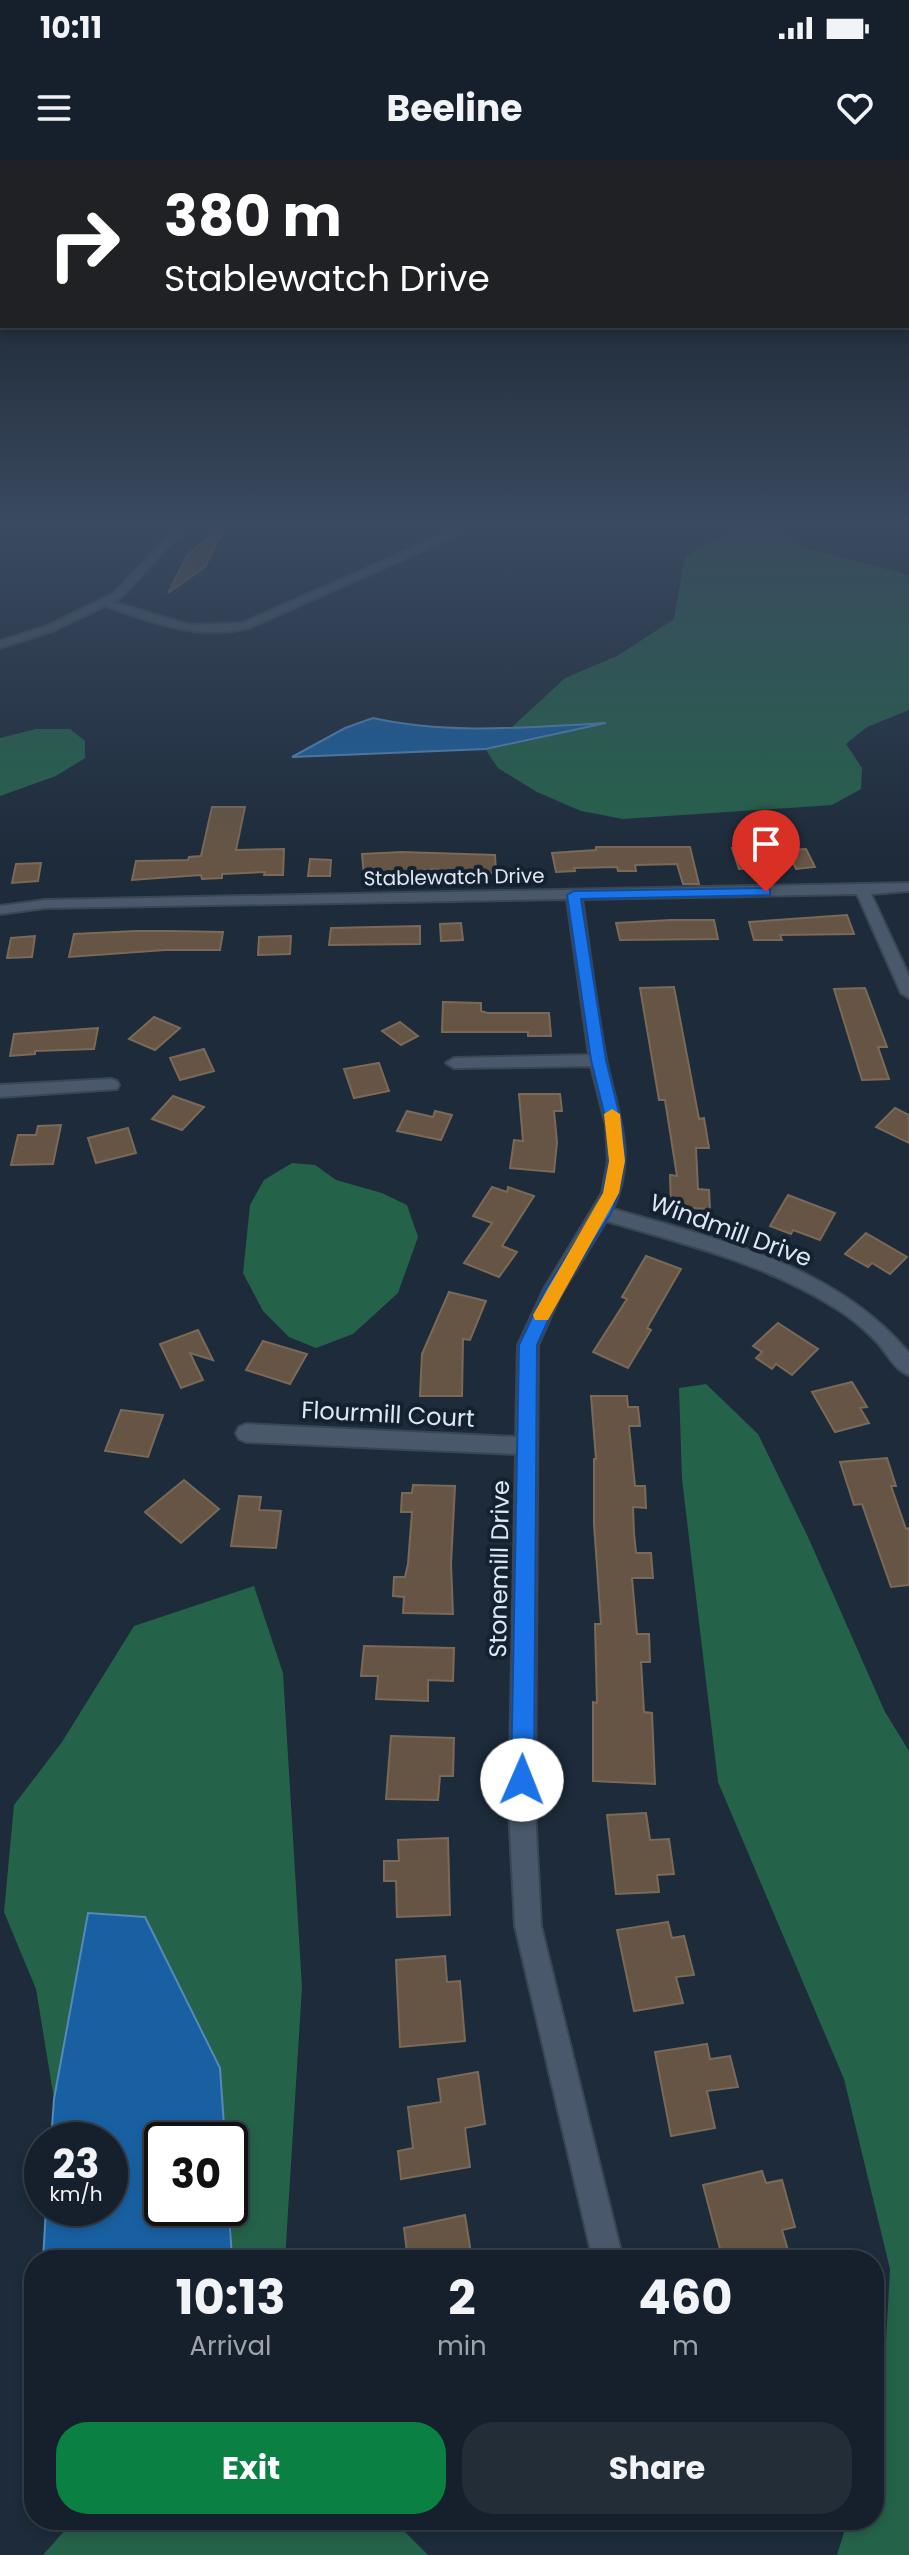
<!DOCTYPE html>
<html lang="en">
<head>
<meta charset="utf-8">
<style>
	:root { --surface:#16202c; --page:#232d38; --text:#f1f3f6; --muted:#9ea3a9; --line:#353e48; --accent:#0b8043 }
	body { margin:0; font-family:Poppins,sans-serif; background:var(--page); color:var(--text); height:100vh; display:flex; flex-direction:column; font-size:30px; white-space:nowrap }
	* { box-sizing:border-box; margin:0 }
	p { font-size:26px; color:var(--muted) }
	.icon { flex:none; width:44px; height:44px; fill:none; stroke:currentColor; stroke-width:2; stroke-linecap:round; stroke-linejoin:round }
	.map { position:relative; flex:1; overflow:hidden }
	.drawer { position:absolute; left:24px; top:2090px; width:860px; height:280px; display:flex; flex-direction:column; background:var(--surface); border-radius:32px; box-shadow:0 4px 12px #0003,0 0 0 2px var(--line) }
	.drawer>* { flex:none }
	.top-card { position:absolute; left:0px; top:0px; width:910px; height:168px; box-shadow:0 4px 12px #0003,0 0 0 2px var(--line); background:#202124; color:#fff; overflow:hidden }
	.speed { position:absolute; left:24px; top:1962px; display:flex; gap:16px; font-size:40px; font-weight:700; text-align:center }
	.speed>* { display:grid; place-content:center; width:104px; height:104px; border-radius:50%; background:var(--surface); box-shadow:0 4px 12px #0003,0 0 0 2px var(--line); line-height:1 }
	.speed small { font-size:20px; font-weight:400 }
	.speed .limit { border:4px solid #111; border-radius:12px; background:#fff; color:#111 }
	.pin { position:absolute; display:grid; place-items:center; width:68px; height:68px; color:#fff; margin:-82px -34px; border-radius:50% 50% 50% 0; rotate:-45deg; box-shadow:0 0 8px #0007 }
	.pin .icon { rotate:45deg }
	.me { position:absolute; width:88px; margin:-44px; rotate:1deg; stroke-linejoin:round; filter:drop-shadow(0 0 6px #0008) }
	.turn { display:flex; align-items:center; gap:28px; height:168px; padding:0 32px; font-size:36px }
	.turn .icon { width:104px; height:104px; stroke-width:2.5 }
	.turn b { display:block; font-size:56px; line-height:68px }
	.eta { display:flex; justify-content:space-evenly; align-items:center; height:136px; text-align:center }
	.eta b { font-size:48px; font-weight:700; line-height:56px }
	.cta { display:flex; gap:16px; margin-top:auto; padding:16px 32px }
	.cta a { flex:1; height:92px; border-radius:32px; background:var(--accent); color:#fff; font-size:32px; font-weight:700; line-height:92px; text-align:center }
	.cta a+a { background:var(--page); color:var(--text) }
	.status { display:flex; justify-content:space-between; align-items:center; height:56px; padding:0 40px; background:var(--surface); direction:ltr }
	.status svg { height:22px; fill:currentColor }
	header { display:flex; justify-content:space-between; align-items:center; height:104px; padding:0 32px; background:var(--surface); font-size:36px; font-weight:700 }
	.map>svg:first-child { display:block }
</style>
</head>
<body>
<div class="status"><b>10:11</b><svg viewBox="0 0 49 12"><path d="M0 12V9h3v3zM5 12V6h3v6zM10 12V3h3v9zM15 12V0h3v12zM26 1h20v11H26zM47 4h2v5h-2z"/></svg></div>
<header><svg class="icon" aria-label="menu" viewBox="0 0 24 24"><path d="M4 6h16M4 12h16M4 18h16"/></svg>Beeline<svg class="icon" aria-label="heart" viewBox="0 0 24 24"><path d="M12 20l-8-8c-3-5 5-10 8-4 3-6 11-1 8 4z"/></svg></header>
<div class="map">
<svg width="909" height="2395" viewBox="0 0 909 2395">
	<rect width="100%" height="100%" fill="#1d2b3b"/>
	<g fill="#25624a">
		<polygon points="735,364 787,364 787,374 798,386 909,415 909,550 867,567 846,584 862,608 861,629 832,645 623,659 581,651 537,632 498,608 486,590 599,565 511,568 565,518 617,496 674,459 685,397 719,378"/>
		<polygon points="36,569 70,569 85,581 85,598 56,616 0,636 0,578"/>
		<polygon points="292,1003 315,1005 336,1020 382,1033 407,1045 418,1077 398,1133 353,1174 316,1188 289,1177 263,1151 243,1113 250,1045 264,1020"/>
		<polygon points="706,1224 758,1274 808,1377 885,1552 909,1591 909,2395 837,2395 848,2360 874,2360 874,2280 882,2253 890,2109 844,1919 718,1622 682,1319 679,1228"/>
		<polygon points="254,1426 283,1513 302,1827 285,2100 232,2100 230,1980 225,1980 220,1908 88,1754 54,1939 36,1829 4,1752 14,1645 62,1582 134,1466"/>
		<polygon points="74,2360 393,2360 428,2395 43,2395"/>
	</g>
	<g fill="#1960a2" stroke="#5489ba" stroke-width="2">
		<path d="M373 558C448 575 530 567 606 563L486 589 292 597 345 568Z"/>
		<polygon points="88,1753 145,1757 220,1908 225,1980 162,1980 162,2048 229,2048 232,2100 43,2100 46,2048 110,2048 110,1980 51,1980 54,1939"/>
	</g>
	<g fill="#654" stroke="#7b6958" stroke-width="2">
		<polygon points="225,365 205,407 168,433 188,394"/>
		<polygon points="212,647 245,647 236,690 284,689 283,715 264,715 265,712 222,714 222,718 202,719 201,715 132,720 136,701 188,700 189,697 201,696"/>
		<polygon points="596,687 690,687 699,724 683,724 677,704 635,705 636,711 618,711 617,707 574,708 575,711 556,712 552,693 596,690"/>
		<polygon points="732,688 750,688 758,708 739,709"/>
		<polygon points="806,689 815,707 796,709 787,690"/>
		<polygon points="402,692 495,695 496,713 436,714 436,709 364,716 362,694"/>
		<polygon points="310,699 331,700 330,716 308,716"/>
		<polygon points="41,703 38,721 12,723 16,704"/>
		<polygon points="847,755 854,774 780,775 782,780 754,780 749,762"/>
		<polygon points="671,760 714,760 718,779 620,780 616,763"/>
		<polygon points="461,763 463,780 441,781 440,764"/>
		<polygon points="420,766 420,784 329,785 331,768"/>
		<polygon points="136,771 169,771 223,772 220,790 165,790 69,797 74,774"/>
		<polygon points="35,776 32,797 7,798 11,778"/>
		<polygon points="291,776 290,794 258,795 259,777"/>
		<polygon points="674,827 699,959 704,958 709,988 696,988 698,1029 709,1030 710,1049 671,1047 670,1015 677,1016 665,940 659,940 640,828"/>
		<polygon points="865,828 887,887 878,887 889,919 862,920 834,829"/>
		<polygon points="443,842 481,843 481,851 487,853 549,853 551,876 528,876 528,872 442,872"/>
		<polygon points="154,857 180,868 155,890 129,879"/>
		<polygon points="400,862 418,876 401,885 382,871"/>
		<polygon points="98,868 94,889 35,891 35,894 10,896 14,874"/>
		<polygon points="204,889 214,911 180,920 170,898"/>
		<polygon points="379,903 389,931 354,938 344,909"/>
		<polygon points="519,934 560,934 562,951 554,951 557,982 554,1012 510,1008 514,980 523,981"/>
		<polygon points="173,936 204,947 182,970 152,959"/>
		<polygon points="895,948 909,955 909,983 876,967"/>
		<polygon points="407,951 433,957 435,951 452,955 441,980 397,971"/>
		<polygon points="61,965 53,1004 11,1005 18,975 36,975 38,966"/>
		<polygon points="128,968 136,993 96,1003 88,978"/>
		<polygon points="492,1027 507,1032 508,1027 534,1036 502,1086 517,1092 499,1117 464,1103 492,1063 473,1056"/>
		<polygon points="788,1035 835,1053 820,1080 793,1070 791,1074 770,1066"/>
		<polygon points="866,1073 907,1097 890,1114 872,1103 868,1107 845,1094"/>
		<polygon points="646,1096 681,1109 647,1168 651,1170 628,1208 593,1192 627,1139 622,1137"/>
		<polygon points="449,1132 486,1141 470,1180 463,1179 462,1236 420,1236 422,1194"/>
		<polygon points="778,1163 818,1189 792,1215 776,1204 772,1209 756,1198 762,1192 753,1186"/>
		<polygon points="198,1170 213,1200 190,1193 203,1220 181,1228 160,1184"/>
		<polygon points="263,1181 307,1194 290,1224 246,1210"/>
		<polygon points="852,1222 867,1247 860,1248 869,1263 835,1272 812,1232"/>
		<polygon points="591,1236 627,1236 628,1247 638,1247 640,1266 629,1266 635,1326 645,1326 646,1348 633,1347 634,1373 636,1393 651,1393 653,1418 632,1418 637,1474 649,1474 650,1502 641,1502 644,1552 652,1553 655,1624 593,1621 593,1542 597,1543 595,1464 601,1464 594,1364 594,1299 596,1299"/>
		<polygon points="121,1250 163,1255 148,1297 105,1291"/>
		<polygon points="887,1298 896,1326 891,1326 906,1369 909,1368 909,1425 891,1427 862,1344 854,1345 840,1302"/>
		<polygon points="184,1320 219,1349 181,1383 145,1352"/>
		<polygon points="413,1325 455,1326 451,1404 453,1454 403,1453 404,1437 393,1436 394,1417 405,1417 408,1404 412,1352 401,1352 402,1333 412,1333"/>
		<polygon points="239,1336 261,1337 259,1350 281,1351 276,1388 231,1386"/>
		<polygon points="364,1486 454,1488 453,1521 428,1520 428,1541 376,1539 378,1516 361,1516"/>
		<polygon points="391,1576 454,1578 453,1616 440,1616 438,1640 386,1639"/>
		<polygon points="646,1653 650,1680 669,1679 674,1714 657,1715 659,1732 616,1734 607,1655"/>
		<polygon points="448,1678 450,1755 397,1757 396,1721 384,1721 384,1701 399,1701 398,1680"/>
		<polygon points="668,1762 672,1778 684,1776 694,1815 676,1817 683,1843 634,1851 617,1770"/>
		<polygon points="445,1796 447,1822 460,1821 465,1881 400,1887 396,1800"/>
		<polygon points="707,1884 710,1899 730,1896 738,1927 707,1931 715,1968 671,1976 655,1892"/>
		<polygon points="478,1912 485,1964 465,1968 470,2007 401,2019 398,1991 413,1988 408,1947 441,1942 438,1919"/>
		<polygon points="762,2011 766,2023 782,2020 795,2067 782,2070 791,2100 723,2100 703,2025"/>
		<polygon points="465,2055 472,2100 408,2100 404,2068"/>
	</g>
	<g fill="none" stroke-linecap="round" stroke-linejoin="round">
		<g stroke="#3a4653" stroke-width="4">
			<g id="minor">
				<path d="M178 364H189L122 437 113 442 190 465 242 463 430 380 452 364H462L457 373 438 384 249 468C197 480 153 463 105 446L55 470 0 488V481L47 466 114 433Z"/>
				<path d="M909 723V731L871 734 909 816V838L901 833 857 734 582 739C590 792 596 846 606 899 617 954 638 993 613 1049 720 1080 834 1104 909 1193V1215C894 1210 886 1191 875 1180 864 1169 850 1157 837 1149 766 1104 686 1084 606 1061L560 1136 538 1185 535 1650 541 1766 623 2100H593L515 1766 509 1650 516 1294 246 1282 239 1279 236 1273 239 1267 246 1264 516 1277 518 1185 544 1129 602 1033 608 1001 606 965 591 906 454 908 446 903 454 898 589 895 567 739 45 748 0 754V746L45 740Z"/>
				<polygon points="111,919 117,921 119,925 117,929 0,937 0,925"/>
			</g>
		</g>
		<use href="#minor" fill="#49586a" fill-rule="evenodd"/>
	</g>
	<linearGradient id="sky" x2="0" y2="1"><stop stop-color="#101820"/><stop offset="0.52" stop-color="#3a4a60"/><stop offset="1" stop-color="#3a4a60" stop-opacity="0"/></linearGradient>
	<rect width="909" height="699" fill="url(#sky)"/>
	<polygon fill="#1a73e8" stroke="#114b97" stroke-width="2" points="766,728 770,729 770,735 581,739 606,900 622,965 625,1001 619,1033 611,1053 559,1136 537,1185 534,1620 530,1628 522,1631 514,1628 511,1620 519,1185 545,1130 595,1051 603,1033 609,1001 607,965 591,900 567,735 574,731"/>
	<polygon fill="#f59e0b" points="612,949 620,954 625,1001 619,1033 548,1160 535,1160 533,1155 603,1033 609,1001 604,954"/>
	<g text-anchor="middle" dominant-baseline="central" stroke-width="8" stroke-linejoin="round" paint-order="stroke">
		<g font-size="20" fill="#dfe8f2" stroke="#142130">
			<text transform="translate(454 717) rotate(-1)">Stablewatch Drive</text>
		</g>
		<g font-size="24" fill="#dfe8f2" stroke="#142130">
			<text transform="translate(731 1070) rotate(20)">Windmill Drive</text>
			<text transform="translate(388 1254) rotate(3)">Flourmill Court</text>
			<text transform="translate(499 1409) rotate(-89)">Stonemill Drive</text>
		</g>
	</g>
</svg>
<div class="speed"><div>23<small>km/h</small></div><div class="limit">30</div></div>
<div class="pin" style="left:766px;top:732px;background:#d93025"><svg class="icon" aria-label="arrive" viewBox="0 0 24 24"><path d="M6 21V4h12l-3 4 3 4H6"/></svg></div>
<svg class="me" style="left:522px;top:1620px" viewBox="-20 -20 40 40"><circle r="19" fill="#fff"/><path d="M0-13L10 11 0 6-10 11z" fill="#1a73e8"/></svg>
<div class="top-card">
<div class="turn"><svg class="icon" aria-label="right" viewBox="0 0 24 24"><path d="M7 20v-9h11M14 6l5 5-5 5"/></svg><div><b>380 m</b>Stablewatch Drive</div></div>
</div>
<section class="drawer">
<div class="eta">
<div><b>10:13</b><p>Arrival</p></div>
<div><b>2</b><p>min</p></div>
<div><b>460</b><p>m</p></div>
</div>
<div class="cta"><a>Exit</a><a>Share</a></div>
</section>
</div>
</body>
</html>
